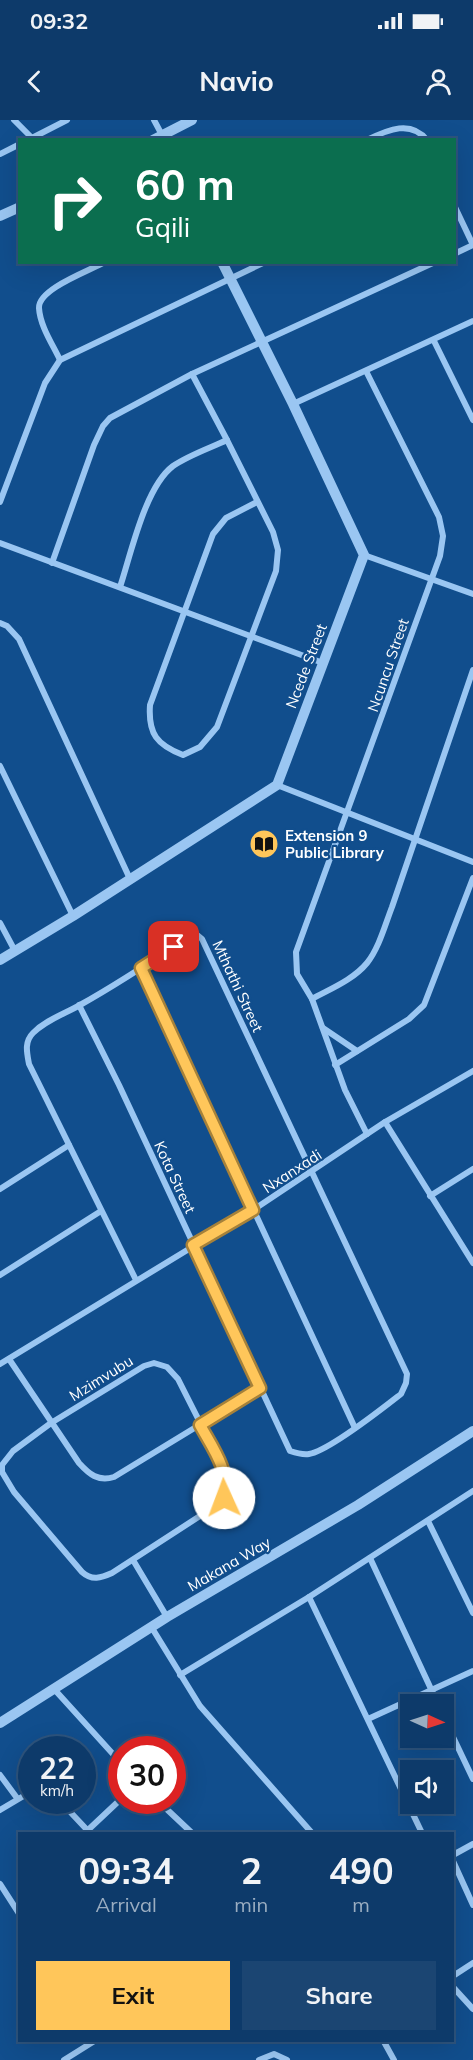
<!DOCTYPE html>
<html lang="en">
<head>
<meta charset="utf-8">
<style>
	:root { --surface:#0d3a6a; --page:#1b4572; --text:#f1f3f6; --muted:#9aadc1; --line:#2d547e; --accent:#ffc65a }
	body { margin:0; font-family:Mulish,sans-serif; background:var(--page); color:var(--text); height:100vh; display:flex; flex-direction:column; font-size:22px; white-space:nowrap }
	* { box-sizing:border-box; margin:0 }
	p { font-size:20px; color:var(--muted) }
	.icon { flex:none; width:33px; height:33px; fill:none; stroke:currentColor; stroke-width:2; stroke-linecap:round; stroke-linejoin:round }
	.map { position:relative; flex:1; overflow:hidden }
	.panel { position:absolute; left:18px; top:1712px; width:436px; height:210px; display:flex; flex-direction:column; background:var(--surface); border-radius:0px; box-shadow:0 6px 24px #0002,0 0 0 2px var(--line) }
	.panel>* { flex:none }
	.guide { position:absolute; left:18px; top:18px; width:438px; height:126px; border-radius:0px; box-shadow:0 6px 24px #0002,0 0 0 2px var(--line); background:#0b6e4f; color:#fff; overflow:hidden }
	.needle { width:39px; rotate:93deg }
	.controls { position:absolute; left:400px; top:1574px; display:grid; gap:12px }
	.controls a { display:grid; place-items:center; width:54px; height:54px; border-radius:0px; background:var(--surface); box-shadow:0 6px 24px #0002,0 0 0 2px var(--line); font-size:30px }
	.speed { position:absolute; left:18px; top:1616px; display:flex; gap:12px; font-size:30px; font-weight:700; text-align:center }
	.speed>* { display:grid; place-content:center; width:78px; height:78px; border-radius:50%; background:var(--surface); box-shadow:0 6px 24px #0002,0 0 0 2px var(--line); line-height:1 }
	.speed small { font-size:15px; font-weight:400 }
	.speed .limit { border:9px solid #d22; background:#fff; color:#111 }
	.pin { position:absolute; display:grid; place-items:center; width:51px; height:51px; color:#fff; margin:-26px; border-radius:12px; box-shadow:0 3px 9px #0006 }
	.me { position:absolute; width:66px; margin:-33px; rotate:358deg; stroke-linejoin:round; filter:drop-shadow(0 0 4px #0008) }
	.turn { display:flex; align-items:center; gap:21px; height:126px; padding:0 18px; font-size:27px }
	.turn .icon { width:78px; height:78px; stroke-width:2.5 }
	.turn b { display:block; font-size:42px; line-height:51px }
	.eta { display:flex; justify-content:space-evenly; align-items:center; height:102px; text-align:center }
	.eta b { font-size:36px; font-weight:700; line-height:42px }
	.primary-button { display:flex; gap:12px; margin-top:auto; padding:12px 18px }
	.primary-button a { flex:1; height:69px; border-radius:0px; background:var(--accent); color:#111; font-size:24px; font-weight:700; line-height:69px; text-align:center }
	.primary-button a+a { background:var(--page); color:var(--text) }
	.status { display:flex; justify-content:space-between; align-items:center; height:42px; padding:0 30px; background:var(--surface); direction:ltr }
	.status svg { height:16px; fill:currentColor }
	header { display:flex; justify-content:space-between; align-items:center; height:78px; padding:0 18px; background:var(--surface); font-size:27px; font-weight:700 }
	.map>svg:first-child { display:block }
</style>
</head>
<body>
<div class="status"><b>09:32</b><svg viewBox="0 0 49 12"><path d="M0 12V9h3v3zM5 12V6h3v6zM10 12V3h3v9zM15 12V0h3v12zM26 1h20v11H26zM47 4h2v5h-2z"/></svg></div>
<header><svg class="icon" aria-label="back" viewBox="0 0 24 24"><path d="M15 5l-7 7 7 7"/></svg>Navio<svg class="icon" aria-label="person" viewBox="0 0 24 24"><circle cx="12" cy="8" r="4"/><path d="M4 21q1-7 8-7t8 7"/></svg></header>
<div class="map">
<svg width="473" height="1940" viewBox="0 0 473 1940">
	<rect width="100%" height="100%" fill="#114e8d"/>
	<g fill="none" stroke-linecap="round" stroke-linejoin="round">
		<g stroke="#9ac6f2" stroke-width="6">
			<polyline points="14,0 31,17"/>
			<polyline points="154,0 162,15"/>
			<polyline points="28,20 67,0"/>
			<path d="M367 20C389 9 411 0 427 20"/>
			<polyline points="0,34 20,24"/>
			<polyline points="454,85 473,125"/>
			<polyline points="454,134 473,125"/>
			<polyline points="434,221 473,300"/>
			<path d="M60 240C53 225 40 206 39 188 38 169 89 151 105 142"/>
			<polyline points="366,251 439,397 443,416 440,436 296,832 297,854 312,879 345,970 367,1014"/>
			<path d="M192 254 227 320 273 412 278 430 276 451 217 607 200 627 183 635C157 625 148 614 150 585L213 414 226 398 257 382"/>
			<polyline points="293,284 473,201"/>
			<polyline points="0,382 45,263 60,240 265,142"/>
			<polyline points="0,423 323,543"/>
			<polyline points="364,435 473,474"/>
			<polyline points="52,443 94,325 103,306 110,298 192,254 435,142"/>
			<path d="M120 467C131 434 145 367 173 346 189 335 210 328 227 320"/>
			<polyline points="0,503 7,506 19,519 130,759"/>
			<polyline points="0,646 73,796"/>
			<polyline points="277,665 473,742"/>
			<polyline points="0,803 15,831"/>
			<polyline points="141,848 355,1308"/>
			<path d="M312 879C330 869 353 860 367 843 379 828 385 805 392 787L473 550"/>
			<path d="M79 885 119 965 290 1331C296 1333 302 1335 309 1334 329 1331 383 1288 401 1274L406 1263 407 1254 202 819 196 814 190 816C154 840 118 864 80 885 64 894 46 900 33 913 24 922 27 933 29 944L136 1160"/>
			<polyline points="323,908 357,931"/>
			<polyline points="335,945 409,899 424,885 473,758"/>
			<polyline points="385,1002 473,1143"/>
			<polyline points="0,1069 69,1025"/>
			<polyline points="430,1076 473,1049"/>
			<polyline points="0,1155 101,1091"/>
			<path d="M9 1239 79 1343C89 1354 98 1362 114 1357L260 1268"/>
			<path d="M154 1243 167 1247 178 1259 223 1348 227 1360 224 1378 203 1394 112 1453C101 1458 92 1461 82 1452L14 1372 2 1352V1345L13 1331 51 1303 144 1246Z"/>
			<polyline points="0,1244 253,1090 385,1002 473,951"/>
			<polyline points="428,1401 473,1493"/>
			<polyline points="370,1438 438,1584"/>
			<polyline points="133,1440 167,1497"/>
			<polyline points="309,1477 422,1713"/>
			<polyline points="152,1508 200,1586 312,1713"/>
			<polyline points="180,1555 309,1477 473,1371"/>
			<polyline points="54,1569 122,1644"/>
			<polyline points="444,1598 473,1659"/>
			<polyline points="368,1599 473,1551"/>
			<polyline points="0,1655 17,1678"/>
			<polyline points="59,1680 90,1713"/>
			<polyline points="157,1680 192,1713"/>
			<polyline points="0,1690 32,1671"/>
			<polyline points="88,1710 122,1678"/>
			<polyline points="453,1735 473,1724"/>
			<polyline points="453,1741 473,1785"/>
			<polyline points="0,1764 20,1795"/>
			<polyline points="453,1856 473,1843"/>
			<polyline points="453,1867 473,1889"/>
			<polyline points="383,1920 394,1940"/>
			<polyline points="64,1940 96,1920"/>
			<polyline points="259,1940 274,1934 287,1940"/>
		</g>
		<g stroke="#9ac6f2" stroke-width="10">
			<polyline points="153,20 192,0"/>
			<polyline points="0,96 20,87"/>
			<polyline points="0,840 73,796 277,665 364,435 293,284 222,142"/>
			<polyline points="0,1603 167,1497 358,1385 473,1311"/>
		</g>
	</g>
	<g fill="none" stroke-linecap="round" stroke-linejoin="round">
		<g stroke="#a6813a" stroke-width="15">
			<path id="route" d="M174 827 141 848 253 1090 193 1125 260 1268 200 1305C212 1327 231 1352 224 1378"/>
		</g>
		<use href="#route" stroke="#ffc65a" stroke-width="10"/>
	</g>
	<defs>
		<g id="library-disc" transform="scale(1.5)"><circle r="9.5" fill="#ffc65a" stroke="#114e8d"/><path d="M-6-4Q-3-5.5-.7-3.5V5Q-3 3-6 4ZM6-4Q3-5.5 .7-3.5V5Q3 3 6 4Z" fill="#111"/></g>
	</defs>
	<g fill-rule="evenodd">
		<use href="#library-disc" x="264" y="724"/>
	</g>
	<g text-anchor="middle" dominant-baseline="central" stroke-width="4.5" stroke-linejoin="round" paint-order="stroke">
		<g font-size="15" fill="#fff" stroke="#114e8d">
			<text transform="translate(388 545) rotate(-71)">Ncuncu Street</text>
			<text transform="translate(306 546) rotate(-69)">Ncede Street</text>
			<text transform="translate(238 866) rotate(65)">Mthathi Street</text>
			<text transform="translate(292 1051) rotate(-33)">Nxanxadi</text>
			<text transform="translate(175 1057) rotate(65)">Kota Street</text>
			<text transform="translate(101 1258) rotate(-32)">Mzimvubu</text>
			<text transform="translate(229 1444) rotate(-30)">Makana Way</text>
		</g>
		<g font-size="15" font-weight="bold" fill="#fff" stroke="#114e8d" text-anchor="start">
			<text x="285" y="715">Extension 9<tspan x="285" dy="17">Public Library</tspan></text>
		</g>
	</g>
</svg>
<div class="controls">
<a><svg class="needle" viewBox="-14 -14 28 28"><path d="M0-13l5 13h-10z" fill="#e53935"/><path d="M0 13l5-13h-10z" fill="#9aadc1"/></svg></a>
<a><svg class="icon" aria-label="sound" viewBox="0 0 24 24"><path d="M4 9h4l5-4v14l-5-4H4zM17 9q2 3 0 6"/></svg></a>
</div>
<div class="speed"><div>22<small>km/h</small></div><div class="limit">30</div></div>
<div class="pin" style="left:174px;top:827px;background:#d93025"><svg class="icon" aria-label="arrive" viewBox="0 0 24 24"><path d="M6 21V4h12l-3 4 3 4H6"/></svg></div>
<svg class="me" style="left:224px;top:1378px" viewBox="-20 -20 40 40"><circle r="19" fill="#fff"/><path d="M0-13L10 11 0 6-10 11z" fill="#ffc65a"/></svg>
<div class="guide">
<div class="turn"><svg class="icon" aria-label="right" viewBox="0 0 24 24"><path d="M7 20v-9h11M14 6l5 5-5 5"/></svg><div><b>60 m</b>Gqili</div></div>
</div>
<section class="panel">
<div class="eta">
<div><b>09:34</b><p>Arrival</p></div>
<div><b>2</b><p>min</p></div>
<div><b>490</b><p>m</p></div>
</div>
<div class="primary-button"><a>Exit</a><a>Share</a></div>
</section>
</div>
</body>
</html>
